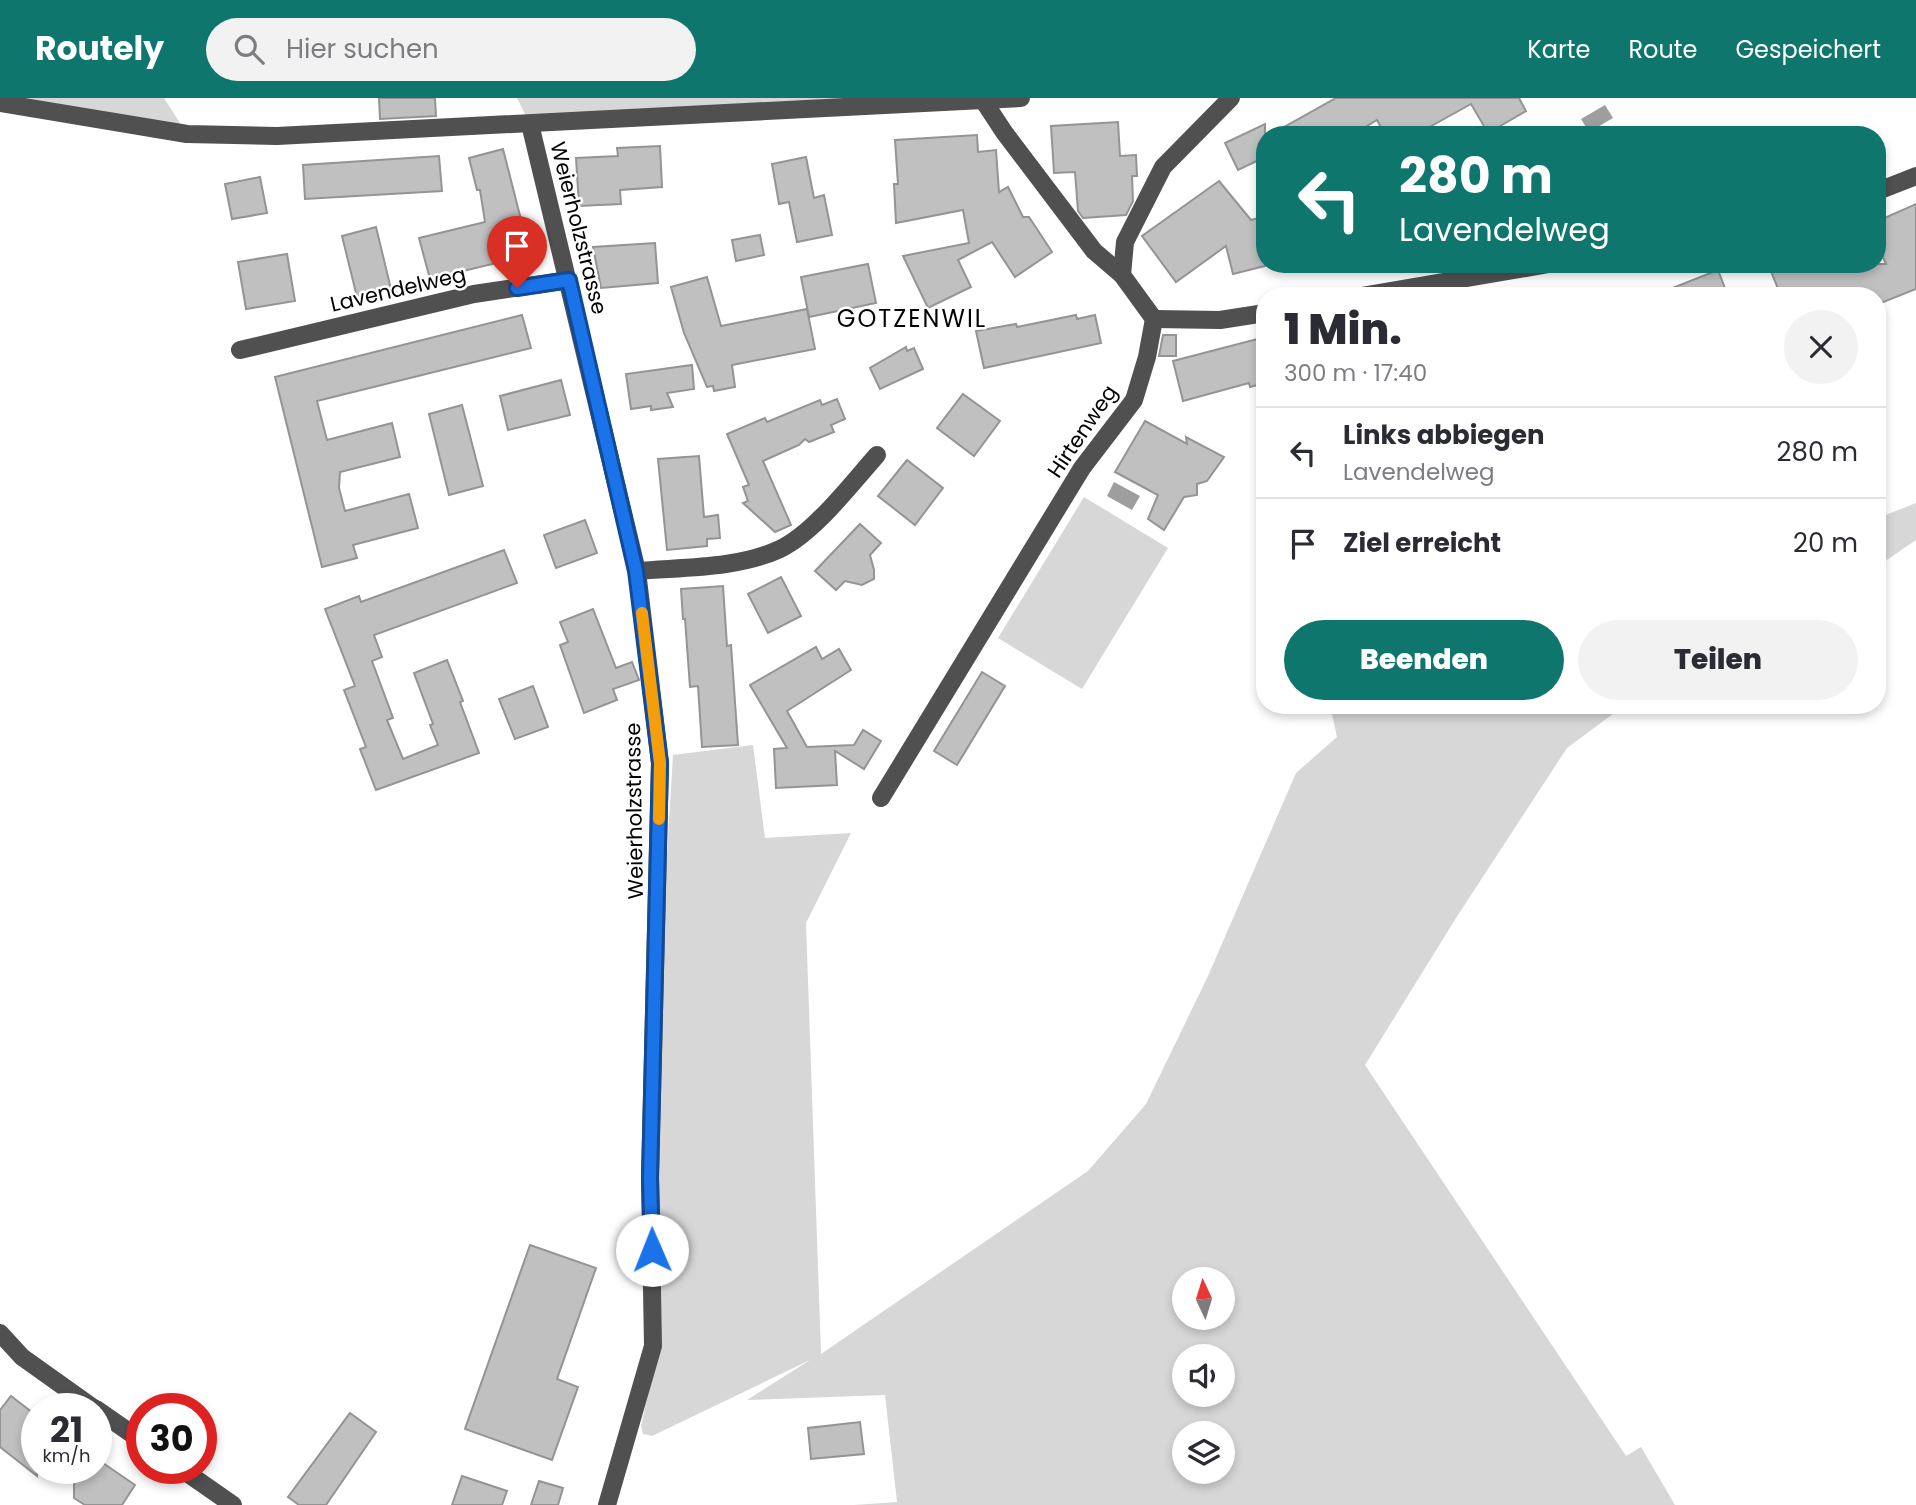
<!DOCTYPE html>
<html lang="de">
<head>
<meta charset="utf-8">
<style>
	:root { --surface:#fff; --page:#f2f2f3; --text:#2b2b33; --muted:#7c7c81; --line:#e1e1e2; --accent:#0f766e }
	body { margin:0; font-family:Poppins,sans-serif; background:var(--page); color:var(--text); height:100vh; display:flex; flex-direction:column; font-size:26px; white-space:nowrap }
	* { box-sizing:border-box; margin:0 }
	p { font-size:23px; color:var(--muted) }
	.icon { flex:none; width:38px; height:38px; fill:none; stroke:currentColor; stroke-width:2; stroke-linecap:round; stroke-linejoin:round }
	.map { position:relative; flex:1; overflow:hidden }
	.side { position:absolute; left:1256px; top:189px; width:630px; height:427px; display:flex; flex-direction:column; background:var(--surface); border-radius:28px; box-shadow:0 4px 10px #0003 }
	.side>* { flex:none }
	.hud { position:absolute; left:1256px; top:28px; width:630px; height:147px; border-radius:28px; box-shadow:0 4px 10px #0003; background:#0f766e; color:#fff; overflow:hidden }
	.needle { width:46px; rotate:356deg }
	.buttons { position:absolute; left:1172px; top:1169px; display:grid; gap:14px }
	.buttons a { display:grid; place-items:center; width:63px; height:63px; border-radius:50%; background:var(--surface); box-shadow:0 4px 10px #0003; font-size:35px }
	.speed { position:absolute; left:21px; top:1295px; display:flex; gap:14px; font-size:35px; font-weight:700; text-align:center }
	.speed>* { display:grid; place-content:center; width:91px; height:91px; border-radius:50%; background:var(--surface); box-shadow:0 4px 10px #0003; line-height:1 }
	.speed small { font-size:18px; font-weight:400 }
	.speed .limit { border:10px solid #d22; background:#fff; color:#111 }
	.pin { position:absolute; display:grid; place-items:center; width:60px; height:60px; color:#fff; margin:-72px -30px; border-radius:50% 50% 50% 0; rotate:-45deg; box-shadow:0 0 7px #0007 }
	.pin .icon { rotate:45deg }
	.me { position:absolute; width:77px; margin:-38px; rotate:359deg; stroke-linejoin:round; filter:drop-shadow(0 0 5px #0008) }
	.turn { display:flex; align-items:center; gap:24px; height:147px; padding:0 28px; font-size:32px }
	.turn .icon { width:91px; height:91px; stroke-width:2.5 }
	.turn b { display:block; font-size:49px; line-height:60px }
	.round { display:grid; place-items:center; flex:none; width:74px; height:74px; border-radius:37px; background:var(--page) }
	.summary { display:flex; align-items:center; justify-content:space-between; height:119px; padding:0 28px }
	h1 { font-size:42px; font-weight:800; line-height:52px }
	.action { display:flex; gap:14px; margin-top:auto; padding:14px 28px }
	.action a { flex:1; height:80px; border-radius:42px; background:var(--accent); color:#fff; font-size:28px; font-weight:800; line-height:80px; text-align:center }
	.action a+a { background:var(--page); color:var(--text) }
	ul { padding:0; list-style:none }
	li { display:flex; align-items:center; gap:21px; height:91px; padding:0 28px; border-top:2px solid var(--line) }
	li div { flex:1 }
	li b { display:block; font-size:26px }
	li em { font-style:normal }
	header { display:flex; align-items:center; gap:42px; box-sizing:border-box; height:98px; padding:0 35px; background:var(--accent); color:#fff }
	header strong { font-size:33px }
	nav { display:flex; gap:38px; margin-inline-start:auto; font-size:24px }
	.search { width:490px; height:63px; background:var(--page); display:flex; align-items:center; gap:18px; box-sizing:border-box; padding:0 24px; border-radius:38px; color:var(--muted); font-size:26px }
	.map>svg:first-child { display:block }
</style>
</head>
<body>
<header>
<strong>Routely</strong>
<div class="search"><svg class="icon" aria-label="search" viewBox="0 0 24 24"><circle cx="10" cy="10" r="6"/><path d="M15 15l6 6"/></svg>Hier suchen</div>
<nav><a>Karte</a><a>Route</a><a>Gespeichert</a></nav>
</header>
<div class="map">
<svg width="1916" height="1407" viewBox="0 0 1916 1407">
	<rect width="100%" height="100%" fill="#fff"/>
	<g fill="#d7d7d7" fill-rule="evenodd">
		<polygon points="0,0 164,0 187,36"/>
		<polygon points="517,0 1021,0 530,26"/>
		<polygon points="1084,399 1168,450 1082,591 998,540"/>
		<polygon points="1916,405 1916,442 1878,468 1878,420"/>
		<path d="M1330 607H1625L1567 650 1456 820 1365 967 1626 1358 1641 1349 1675 1407H854L897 1404 885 1297 747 1302 810 1262 652 1338 643 1336 641 1328 659 1250V1081L666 774 673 657 753 647 765 740 851 735 806 825 821 1256 1088 1073 1146 1006 1208 878 1296 675 1337 639ZM1185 1181H1223V1220H1185ZM1185 1258H1223V1297H1185ZM1185 1335H1223V1374H1185Z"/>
	</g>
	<g fill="#9e9e9e">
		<polygon points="1605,7 1613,20 1589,34 1581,21"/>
		<polygon points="1114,384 1140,398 1132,412 1107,398"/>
	</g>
	<g fill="#c0c0c0" stroke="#949494" stroke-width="2">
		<polygon points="379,0 435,0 436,18 380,21"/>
		<polygon points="1336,0 1519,0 1526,13 1488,35 1471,6 1415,37 1385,37 1377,22 1352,37 1270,37"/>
		<polygon points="1118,24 1120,58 1136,57 1137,78 1132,78 1133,103 1126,117 1083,120 1078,113 1075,74 1054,75 1051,28"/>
		<polygon points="1265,26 1265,59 1238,72 1225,45"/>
		<polygon points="977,37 978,54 996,52 999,94 1008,89 1023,119 1029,119 1052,154 1015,179 992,144 958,162 971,189 928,210 903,158 969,145 963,112 896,125 894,86 898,86 895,42"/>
		<polygon points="660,48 662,89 620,92 621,106 579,108 576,60 618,58 617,50"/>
		<polygon points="503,51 530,157 430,181 419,140 485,124 480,92 477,92 469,60"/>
		<polygon points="439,58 442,93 305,101 303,67"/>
		<polygon points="806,59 814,100 824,97 832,137 797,144 789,104 779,106 772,66"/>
		<polygon points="260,79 267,115 232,121 225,86"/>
		<polygon points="1219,83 1251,122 1265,118 1265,168 1233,176 1226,148 1176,184 1142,138"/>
		<polygon points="1916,106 1916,191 1881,205 1878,198 1781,198 1768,166 1886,166 1878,148 1878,123"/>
		<polygon points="376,129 391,191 357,199 342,138"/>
		<polygon points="760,137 764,157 736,163 732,142"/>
		<polygon points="655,145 658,185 601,190 593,149"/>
		<polygon points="287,156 295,203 246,211 238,164"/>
		<polygon points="868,166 876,205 809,219 801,179"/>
		<polygon points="1718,172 1728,198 1655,198 1655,197"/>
		<polygon points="707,179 721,228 807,211 815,251 732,267 735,289 714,293 713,288 707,289 684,235 671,189"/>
		<polygon points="522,217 531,250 317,303 327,342 392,325 400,359 340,374 339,390 345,413 409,396 418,430 353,447 357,460 322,469 275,279"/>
		<polygon points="1076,217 1077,221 1095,217 1101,245 984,270 976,233 1016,226 1017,229"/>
		<polygon points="1163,237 1176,237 1176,258 1159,258"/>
		<polygon points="1265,239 1265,285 1250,289 1249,285 1183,303 1173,263"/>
		<polygon points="906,249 907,253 914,250 923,271 880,291 870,270"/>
		<polygon points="692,267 694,291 667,295 673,309 651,312 651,308 631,311 626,276"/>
		<polygon points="561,282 570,317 508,332 500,298"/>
		<polygon points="963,296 1000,323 974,358 937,330"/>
		<polygon points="837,301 845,321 831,327 834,334 809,344 805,341 799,347 763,363 791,427 775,434 743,405 748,403 743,389 749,387 727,336 765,320 767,324 820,302 822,307"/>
		<polygon points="462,307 483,388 449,397 429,316"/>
		<polygon points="1145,323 1187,346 1186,339 1224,359 1207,383 1197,386 1197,397 1184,399 1164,432 1148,421 1158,397 1115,374"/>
		<polygon points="699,358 704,419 718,417 720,440 707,441 707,448 667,452 658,361"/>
		<polygon points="907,362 943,390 915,427 878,398"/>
		<polygon points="585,422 597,455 556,470 544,437"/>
		<polygon points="860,426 881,445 870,457 874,472 874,481 862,487 845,483 836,492 815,473"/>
		<polygon points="504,452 517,485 374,537 382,559 372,563 393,620 387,622 403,661 438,647 430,627 433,626 414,575 447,562 463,603 460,604 479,655 376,692 360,651 366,649 344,592 355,588 325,511 359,498 361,504"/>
		<polygon points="781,479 801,518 768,535 748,496"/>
		<polygon points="723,488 727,548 731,547 738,647 702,649 698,588 690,589 685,521 683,521 681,491"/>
		<polygon points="593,511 616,570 632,564 639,582 613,591 617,602 584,615 560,547 568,544 560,524"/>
		<polygon points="816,549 822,561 839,551 851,572 787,613 807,649 854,647 863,632 881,643 864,671 835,653 837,687 776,690 774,651 787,650 750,587"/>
		<polygon points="982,574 1005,588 957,667 934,653"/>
		<polygon points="533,588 548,629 515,641 499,601"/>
		<polygon points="530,1147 596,1170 557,1281 578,1289 552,1362 465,1331"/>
		<polygon points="11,1298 37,1318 37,1378 0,1349 0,1312"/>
		<polygon points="350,1315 376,1334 326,1407 299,1407 288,1399"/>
		<polygon points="860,1324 864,1356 811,1361 808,1330"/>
		<polygon points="100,1363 135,1387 122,1407 85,1407 74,1400 74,1370 96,1370"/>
		<polygon points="462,1378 507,1393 502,1407 452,1407"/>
		<polygon points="539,1383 563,1390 558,1407 531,1407"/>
	</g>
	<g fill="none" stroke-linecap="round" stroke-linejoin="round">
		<g stroke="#505050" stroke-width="18">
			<polyline points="0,5 187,36 277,38 1021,0"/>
			<polyline points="530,26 637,473 660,665 650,1080 653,1248 607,1407"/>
			<polyline points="1878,93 1916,78"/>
			<polyline points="1122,177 1125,144 1163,69 1231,0"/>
			<polyline points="1361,198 1549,166"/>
			<polyline points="1154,221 1220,222 1265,215"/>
			<polyline points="240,252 474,196 569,182"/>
			<path d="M637 473C683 469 737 471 780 451 814 435 852 385 877 357"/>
			<polyline points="881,700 1082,370 1134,302 1147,259 1154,221 1122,177 1094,153 1004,34 983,2"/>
			<polyline points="0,1235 22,1259 95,1311"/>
			<polyline points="96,1311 142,1343"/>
			<polyline points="180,1370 233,1407"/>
		</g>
	</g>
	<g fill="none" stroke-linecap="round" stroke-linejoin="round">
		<g stroke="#114b97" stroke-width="18">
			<polyline id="route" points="517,190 569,182 636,473 660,665 650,1080 652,1152"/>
		</g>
		<use href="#route" stroke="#1a73e8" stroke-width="12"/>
		<polyline stroke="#f59e0b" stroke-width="12" points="642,515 660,665 659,721"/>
	</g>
	<g text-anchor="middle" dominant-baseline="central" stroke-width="5" stroke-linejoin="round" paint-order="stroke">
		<g font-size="21" fill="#000" stroke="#fff">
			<text transform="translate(579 130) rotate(76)">Weierholzstrasse</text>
			<text transform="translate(398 191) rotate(-13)">Lavendelweg</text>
			<text transform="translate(1082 333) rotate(-56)">Hirtenweg</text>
			<text transform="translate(634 713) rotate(-91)">Weierholzstrasse</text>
		</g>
		<g font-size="24" letter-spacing="2" fill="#000" stroke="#fff">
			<text x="912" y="220">GOTZENWIL</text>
		</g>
	</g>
</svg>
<div class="buttons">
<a><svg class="needle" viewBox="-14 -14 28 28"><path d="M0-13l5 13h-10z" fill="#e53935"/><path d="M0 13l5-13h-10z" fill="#7c7c81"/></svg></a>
<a><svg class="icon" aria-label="sound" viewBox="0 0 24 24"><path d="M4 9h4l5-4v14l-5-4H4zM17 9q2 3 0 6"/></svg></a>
<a><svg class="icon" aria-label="layers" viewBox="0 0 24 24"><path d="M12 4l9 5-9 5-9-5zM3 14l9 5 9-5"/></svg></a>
</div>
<div class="speed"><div>21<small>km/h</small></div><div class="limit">30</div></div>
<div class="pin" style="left:517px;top:190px;background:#d93025"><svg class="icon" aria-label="arrive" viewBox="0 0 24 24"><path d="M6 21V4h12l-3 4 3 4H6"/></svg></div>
<svg class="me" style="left:652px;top:1152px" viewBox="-20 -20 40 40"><circle r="19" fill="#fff"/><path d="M0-13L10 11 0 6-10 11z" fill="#1a73e8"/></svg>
<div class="hud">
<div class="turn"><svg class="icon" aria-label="left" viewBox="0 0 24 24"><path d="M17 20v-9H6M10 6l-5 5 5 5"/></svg><div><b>280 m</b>Lavendelweg</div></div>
</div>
<section class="side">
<div class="summary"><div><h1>1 Min.</h1><p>300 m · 17:40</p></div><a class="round"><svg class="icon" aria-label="close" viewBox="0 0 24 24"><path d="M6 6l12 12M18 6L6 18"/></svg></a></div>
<ul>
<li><svg class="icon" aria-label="left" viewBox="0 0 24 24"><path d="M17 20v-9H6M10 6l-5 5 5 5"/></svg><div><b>Links abbiegen</b><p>Lavendelweg</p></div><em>280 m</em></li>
<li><svg class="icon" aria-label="arrive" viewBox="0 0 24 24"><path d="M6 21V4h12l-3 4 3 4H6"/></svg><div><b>Ziel erreicht</b></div><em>20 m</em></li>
</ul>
<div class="action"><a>Beenden</a><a>Teilen</a></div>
</section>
</div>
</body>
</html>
